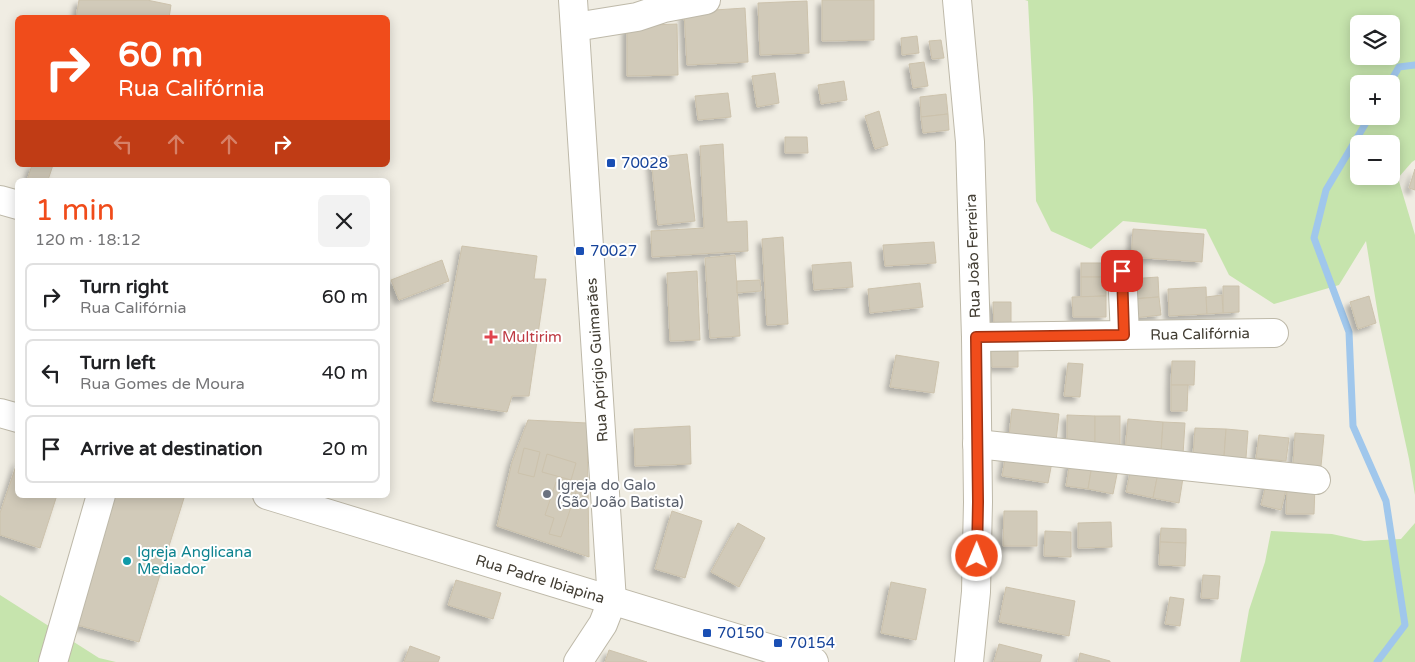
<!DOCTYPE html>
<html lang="en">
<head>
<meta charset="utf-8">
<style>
	:root { --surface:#fff; --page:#f2f2f2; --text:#202124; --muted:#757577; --line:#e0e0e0; --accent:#f04c1b }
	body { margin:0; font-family:"Varela Round",sans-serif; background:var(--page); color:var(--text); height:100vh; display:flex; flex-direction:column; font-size:19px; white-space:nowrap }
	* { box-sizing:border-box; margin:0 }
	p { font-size:16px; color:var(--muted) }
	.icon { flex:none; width:28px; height:28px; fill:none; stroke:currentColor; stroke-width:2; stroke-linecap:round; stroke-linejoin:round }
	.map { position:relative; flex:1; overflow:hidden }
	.panel { position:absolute; left:15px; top:178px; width:375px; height:320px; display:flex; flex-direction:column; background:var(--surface); border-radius:8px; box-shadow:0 2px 12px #0003 }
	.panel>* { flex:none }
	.hud { position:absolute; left:15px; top:15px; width:375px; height:152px; border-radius:8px; box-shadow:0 2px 12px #0003; background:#f04c1b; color:#fff; overflow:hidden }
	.controls { position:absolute; left:1350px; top:15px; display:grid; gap:10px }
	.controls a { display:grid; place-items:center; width:50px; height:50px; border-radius:8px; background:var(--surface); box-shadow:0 2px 12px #0003; font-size:25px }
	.pin { position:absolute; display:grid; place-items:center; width:42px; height:42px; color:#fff; margin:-21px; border-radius:10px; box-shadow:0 2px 8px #0006 }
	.me { position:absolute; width:55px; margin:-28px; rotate:1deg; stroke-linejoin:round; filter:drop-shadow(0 0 4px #0008) }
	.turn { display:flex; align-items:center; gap:18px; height:105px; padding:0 20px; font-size:22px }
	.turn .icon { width:65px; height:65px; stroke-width:2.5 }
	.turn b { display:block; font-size:35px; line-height:42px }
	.lanes { display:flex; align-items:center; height:48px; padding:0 20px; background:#0003; justify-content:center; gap:25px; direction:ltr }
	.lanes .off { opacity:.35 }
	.round { display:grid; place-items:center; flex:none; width:52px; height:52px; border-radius:8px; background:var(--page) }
	.summary { display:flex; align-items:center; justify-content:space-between; height:85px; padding:0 20px }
	h1 { font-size:30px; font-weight:600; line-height:38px; color:var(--accent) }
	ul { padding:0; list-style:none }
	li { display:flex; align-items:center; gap:15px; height:68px; margin:0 10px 8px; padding:0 10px; border:2px solid var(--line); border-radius:8px }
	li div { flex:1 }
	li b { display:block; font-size:19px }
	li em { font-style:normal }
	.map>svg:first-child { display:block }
</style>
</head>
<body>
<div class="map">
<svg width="1415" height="662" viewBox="0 0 1415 662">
	<defs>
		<filter id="shadow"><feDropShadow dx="-4.5" dy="4.5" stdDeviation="2.5" flood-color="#0004"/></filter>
	</defs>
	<rect width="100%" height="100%" fill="#f0ede3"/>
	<g fill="#c6e4ad" fill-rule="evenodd">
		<path d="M1025 0H1415V160L1412 162 1398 178 1415 235V495L1409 459 1379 321 1366 241 1339 285 1274 304 1229 275 1206 229 1123 221 1091 249 1051 231 1036 201 1033 99 1028 1ZM1359 24H1391V56H1359ZM1359 84H1391V116H1359ZM1359 144H1391V176H1359Z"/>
		<polygon points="1415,523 1415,662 1240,662 1249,610 1265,562 1271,531 1332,534 1364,541 1401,539"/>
		<polygon points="0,595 99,658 116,662 0,662"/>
	</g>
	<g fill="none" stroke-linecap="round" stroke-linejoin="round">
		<g stroke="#a0c7ec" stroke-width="7">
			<polyline points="1389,84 1399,67 1415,65"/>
			<polyline points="1370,116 1326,190 1314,238 1349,332 1353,426 1386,501 1405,625 1377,662"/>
		</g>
	</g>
	<g fill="#d1cab9" stroke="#ccc2ac" filter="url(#shadow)">
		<polygon points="79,0 147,0 171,5 169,18 76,18"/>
		<polygon points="822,0 874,0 874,40 822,41"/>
		<polygon points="807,1 809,53 760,55 758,3"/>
		<polygon points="745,8 748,62 687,65 684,12"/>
		<polygon points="677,24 678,75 627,76 627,26"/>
		<polygon points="917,36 919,53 902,55 901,38"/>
		<polygon points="941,40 944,58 932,59 929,41"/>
		<polygon points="924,62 928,86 913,88 909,64"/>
		<polygon points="775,73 779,103 757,107 752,76"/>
		<polygon points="844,81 847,100 821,104 818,85"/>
		<polygon points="728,93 731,117 698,120 695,96"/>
		<polygon points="946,94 948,114 921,117 920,97"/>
		<polygon points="879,111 888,145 875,149 865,116"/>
		<polygon points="948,114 949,130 923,133 921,117"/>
		<polygon points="785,137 807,137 808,153 785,153"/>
		<polygon points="723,144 727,222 747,221 748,251 652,257 651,231 704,228 700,146"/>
		<polygon points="687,154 695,221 658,225 651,158"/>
		<polygon points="32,165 53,165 48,180 27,180"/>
		<polygon points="1415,169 1415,190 1409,188"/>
		<polygon points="1133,229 1204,234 1202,262 1131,257"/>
		<polygon points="783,237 788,324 767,325 762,239"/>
		<polygon points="934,242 936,263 885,266 883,245"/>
		<polygon points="462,246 537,256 534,279 546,279 529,396 512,396 507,412 433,401"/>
		<polygon points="735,255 740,336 710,338 705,258"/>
		<polygon points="442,260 449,281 399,300 391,280"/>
		<polygon points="851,262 853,287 814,290 812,265"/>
		<rect x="1081" y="263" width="25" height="14"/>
		<polygon points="697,271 700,340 670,341 667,273"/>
		<polygon points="1081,277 1106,277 1106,296 1081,297"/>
		<polygon points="1158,277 1159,297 1132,299 1130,279"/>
		<polygon points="760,280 761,291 737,293 737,281"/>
		<polygon points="920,283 923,307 870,313 868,289"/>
		<polygon points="1223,286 1239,286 1239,312 1223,313"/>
		<polygon points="1206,287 1207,314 1169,316 1168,289"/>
		<polygon points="1222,295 1223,313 1207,314 1206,297"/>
		<polygon points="1106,296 1106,317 1073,317 1072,297"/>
		<polygon points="1369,296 1376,323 1358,329 1350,302"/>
		<polygon points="1159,297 1161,315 1134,318 1132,299"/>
		<polygon points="993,302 1011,302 1011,325 994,326"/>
		<polygon points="1018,350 1018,367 992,367 991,351"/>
		<polygon points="896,355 939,362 934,393 890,387"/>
		<polygon points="1172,361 1195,361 1194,385 1171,385"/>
		<polygon points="1068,363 1083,364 1080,397 1064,396"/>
		<polygon points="1171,385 1188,385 1187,411 1171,411"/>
		<polygon points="1012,409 1059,414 1056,441 1009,436"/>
		<polygon points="1067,415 1095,416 1095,449 1067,449"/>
		<rect x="1095" y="416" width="25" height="33"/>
		<polygon points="1128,419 1163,422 1161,453 1125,451"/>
		<polygon points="528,420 587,423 589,557 497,526 512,462"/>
		<polygon points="1163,422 1185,423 1183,455 1161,453"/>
		<polygon points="690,426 691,464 635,466 634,429"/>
		<polygon points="1195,428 1226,429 1224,457 1193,455"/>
		<polygon points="1226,429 1248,431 1246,458 1224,457"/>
		<polygon points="1295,433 1324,435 1321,466 1293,464"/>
		<polygon points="1259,435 1289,438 1286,461 1256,458"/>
		<polygon points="524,448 540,452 534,477 518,473"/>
		<polygon points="547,454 576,463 571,480 542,472"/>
		<polygon points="1006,454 1052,462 1048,483 1002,476"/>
		<polygon points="18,460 18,495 57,495 40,548 0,535 0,513"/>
		<polygon points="1070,461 1092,465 1088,489 1066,486"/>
		<polygon points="1092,465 1118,469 1113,494 1088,489"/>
		<polygon points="1131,468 1158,473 1153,498 1126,492"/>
		<polygon points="1158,473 1183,478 1179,503 1153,498"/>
		<polygon points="1267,480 1287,485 1281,510 1261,505"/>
		<polygon points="556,482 577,489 561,537 549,534 554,518 545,515"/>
		<polygon points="1287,485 1315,486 1314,514 1286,514"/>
		<polygon points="108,495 175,495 184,498 139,642 70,623"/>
		<polygon points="672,511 702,521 685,578 655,569"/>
		<polygon points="1004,511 1037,511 1037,546 1003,546"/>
		<polygon points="1111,522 1112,547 1078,548 1078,523"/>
		<polygon points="738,523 765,538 739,587 711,572"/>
		<polygon points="1161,528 1186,529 1186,543 1160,542"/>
		<polygon points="1045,531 1071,532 1071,557 1044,556"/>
		<polygon points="1160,542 1186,543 1185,566 1159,565"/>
		<polygon points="1203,575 1220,576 1218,599 1201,598"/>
		<polygon points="456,580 501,593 493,619 448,605"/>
		<polygon points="891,582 926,589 916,640 881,633"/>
		<polygon points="1006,587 1075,601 1069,636 999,622"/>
		<polygon points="1170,597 1184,599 1180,626 1165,624"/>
		<polygon points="999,644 1042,655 1040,662 994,662"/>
		<polygon points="410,646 440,657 438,662 404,662"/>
		<polygon points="609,650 647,662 605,662"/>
		<polygon points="1080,653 1110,661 1110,662 1078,662"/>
	</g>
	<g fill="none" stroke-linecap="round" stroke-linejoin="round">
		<g stroke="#beb9a9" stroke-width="30">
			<g id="minor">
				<polyline points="573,0 612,601 603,624 578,662"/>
				<polyline points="957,0 970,142 976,337 978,502 976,592 969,662"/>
				<polyline points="575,27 637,17 664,8 706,0"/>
				<polyline points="0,200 18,205"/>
				<polyline points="1122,271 1125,335"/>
				<polyline points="976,337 1274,333"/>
				<polyline points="0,413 18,418"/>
				<polyline points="977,444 1316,480"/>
				<polyline points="267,495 814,662"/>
				<polyline points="53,662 101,495"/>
			</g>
		</g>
		<use href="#minor" stroke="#fff" stroke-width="28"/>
	</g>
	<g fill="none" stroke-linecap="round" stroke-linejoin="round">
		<g stroke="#9c3112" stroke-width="12">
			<polyline id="route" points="977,556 978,502 976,337 1124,335 1122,271"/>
		</g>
		<use href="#route" stroke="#f04c1b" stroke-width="9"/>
	</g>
	<g fill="#1a4fb4" stroke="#fff" stroke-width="2">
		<rect x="606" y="158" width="10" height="10" rx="2.5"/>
		<rect x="575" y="246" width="10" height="10" rx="2.5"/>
		<rect x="702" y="628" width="10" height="10" rx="2.5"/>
		<rect x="773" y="638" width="10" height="10" rx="2.5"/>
	</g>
	<path fill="#e0444e" stroke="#fff" stroke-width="2" d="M488.5 329.5h5v5h5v5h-5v5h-5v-5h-5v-5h5z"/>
	<circle fill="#6b7280" stroke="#fff" stroke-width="2" cx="547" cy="494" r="5"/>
	<circle fill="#0f9aa8" stroke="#fff" stroke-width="2" cx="127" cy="561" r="5"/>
	<g text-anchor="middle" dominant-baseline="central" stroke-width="4" stroke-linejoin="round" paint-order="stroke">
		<g font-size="15" fill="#164399" stroke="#fff" text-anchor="start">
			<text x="621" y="163">70028</text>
			<text x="590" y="251">70027</text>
			<text x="717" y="633">70150</text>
			<text x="788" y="643">70154</text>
		</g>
		<g font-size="15" fill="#423d33" stroke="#fff">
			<text transform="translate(973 256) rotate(-92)">Rua João Ferreira</text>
			<text transform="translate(1200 334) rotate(-1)">Rua Califórnia</text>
			<text transform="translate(597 360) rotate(-94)">Rua Aprígio Guimarães</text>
			<text transform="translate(540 579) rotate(17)">Rua Padre Ibiapina</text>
		</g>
		<g font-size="15" fill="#be3a42" stroke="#fff" text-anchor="start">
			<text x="502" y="337">Multirim</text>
		</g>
		<g font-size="15" fill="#5b616d" stroke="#fff" text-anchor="start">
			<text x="557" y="485">Igreja do Galo<tspan x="557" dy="17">(São João Batista)</tspan></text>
		</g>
		<g font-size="15" fill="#0d838f" stroke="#fff" text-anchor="start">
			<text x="137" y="552">Igreja Anglicana<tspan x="137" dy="17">Mediador</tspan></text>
		</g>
	</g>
</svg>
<div class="controls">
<a><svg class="icon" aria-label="layers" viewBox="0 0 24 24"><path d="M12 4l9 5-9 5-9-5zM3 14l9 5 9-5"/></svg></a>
<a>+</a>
<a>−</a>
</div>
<div class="pin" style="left:1122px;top:271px;background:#d93025"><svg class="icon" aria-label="arrive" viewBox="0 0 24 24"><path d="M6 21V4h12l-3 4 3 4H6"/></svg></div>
<svg class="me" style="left:977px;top:556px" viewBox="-20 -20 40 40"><circle r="17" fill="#f04c1b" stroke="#fff" stroke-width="3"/><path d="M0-11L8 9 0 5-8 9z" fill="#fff"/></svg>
<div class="hud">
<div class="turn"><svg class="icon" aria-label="right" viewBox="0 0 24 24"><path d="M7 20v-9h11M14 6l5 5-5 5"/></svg><div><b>60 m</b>Rua Califórnia</div></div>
<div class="lanes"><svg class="icon off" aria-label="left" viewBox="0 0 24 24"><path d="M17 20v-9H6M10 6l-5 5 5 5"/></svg><svg class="icon off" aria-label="ahead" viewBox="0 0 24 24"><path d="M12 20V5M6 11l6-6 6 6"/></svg><svg class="icon off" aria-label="ahead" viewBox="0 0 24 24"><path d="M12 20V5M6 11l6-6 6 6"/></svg><svg class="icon" aria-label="right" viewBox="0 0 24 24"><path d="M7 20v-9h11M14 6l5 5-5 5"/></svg></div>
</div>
<section class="panel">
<div class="summary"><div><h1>1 min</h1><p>120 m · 18:12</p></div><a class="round"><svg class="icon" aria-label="close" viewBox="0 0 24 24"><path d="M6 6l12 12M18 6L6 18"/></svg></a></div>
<ul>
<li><svg class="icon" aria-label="right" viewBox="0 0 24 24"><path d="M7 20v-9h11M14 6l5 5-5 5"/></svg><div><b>Turn right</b><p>Rua Califórnia</p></div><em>60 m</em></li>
<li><svg class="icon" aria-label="left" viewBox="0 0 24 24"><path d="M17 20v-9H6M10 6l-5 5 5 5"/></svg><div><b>Turn left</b><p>Rua Gomes de Moura</p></div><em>40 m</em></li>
<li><svg class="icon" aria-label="arrive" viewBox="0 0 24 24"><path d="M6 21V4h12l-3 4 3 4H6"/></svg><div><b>Arrive at destination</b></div><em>20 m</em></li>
</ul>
</section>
</div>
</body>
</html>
